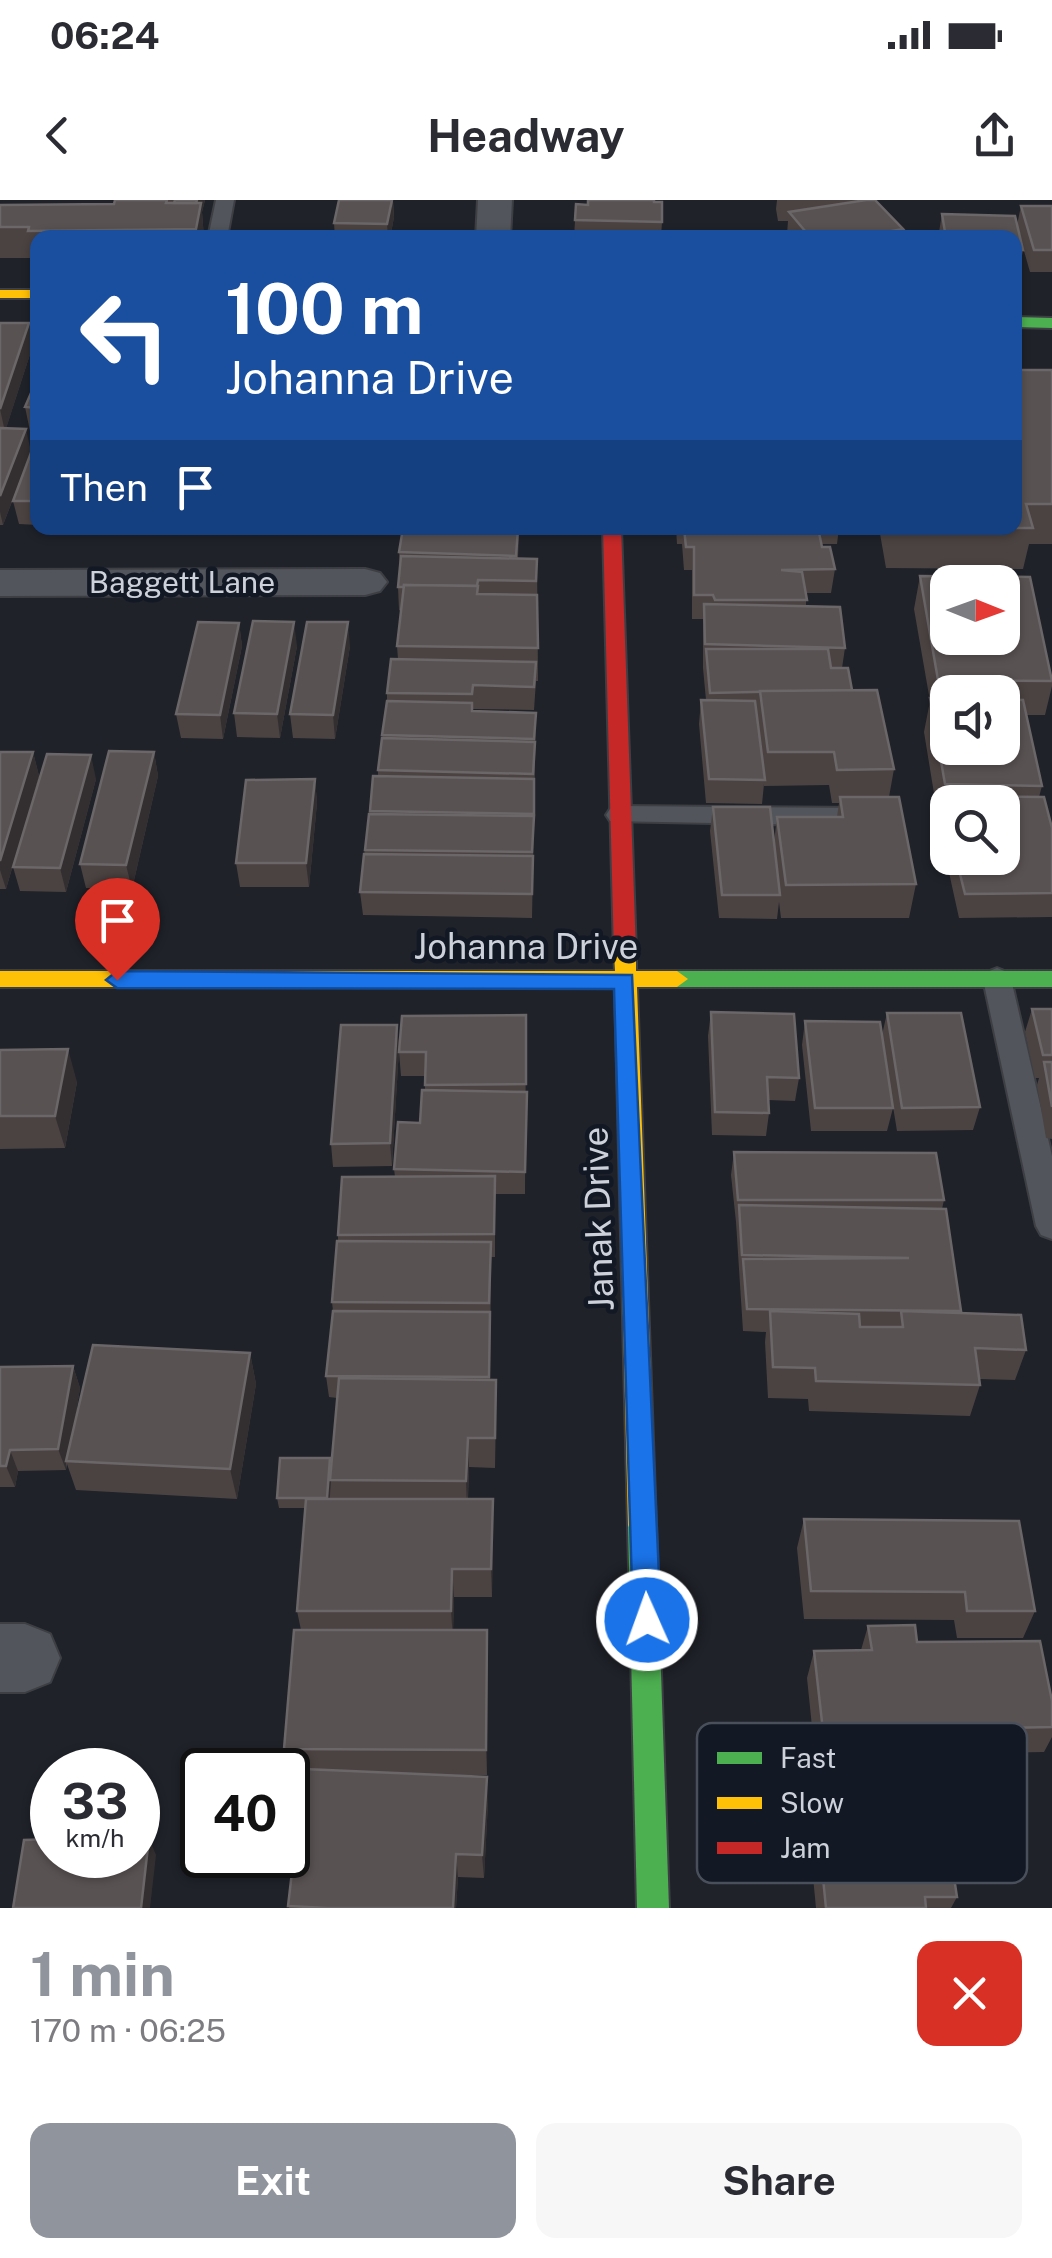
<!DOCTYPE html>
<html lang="en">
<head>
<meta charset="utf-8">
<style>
	:root { --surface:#fff; --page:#f7f7f7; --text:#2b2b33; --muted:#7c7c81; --accent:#90949c }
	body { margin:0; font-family:"Public Sans",sans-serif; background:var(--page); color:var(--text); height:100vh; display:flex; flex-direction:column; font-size:38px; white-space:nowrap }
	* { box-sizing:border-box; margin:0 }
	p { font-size:32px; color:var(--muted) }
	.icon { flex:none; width:55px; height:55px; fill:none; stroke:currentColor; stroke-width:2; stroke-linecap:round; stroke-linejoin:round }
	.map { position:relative; height:1708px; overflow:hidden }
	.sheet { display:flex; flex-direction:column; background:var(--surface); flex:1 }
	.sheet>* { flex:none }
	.hud { position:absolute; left:30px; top:30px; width:992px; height:305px; border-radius:20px; box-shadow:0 2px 8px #0004; background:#1a4fa0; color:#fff; overflow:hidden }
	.needle { width:65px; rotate:91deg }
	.buttons { position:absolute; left:930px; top:365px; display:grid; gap:20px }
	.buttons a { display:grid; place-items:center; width:90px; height:90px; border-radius:20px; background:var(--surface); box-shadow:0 2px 8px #0004; font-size:50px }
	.speed { position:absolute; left:30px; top:1548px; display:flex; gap:20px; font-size:50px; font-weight:700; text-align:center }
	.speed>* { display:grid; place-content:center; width:130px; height:130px; border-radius:50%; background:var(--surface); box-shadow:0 2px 8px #0004; line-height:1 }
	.speed small { font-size:25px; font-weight:400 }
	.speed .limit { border:5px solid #111; border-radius:15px; background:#fff; color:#111 }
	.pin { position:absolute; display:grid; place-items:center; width:85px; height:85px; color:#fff; margin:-102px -42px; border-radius:50% 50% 50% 0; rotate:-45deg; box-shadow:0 0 10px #0007 }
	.pin .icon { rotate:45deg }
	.me { position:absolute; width:110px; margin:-55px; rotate:358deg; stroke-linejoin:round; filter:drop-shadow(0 0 8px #0008) }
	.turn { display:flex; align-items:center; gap:35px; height:210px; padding:0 30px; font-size:45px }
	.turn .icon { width:130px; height:130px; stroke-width:2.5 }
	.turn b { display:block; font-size:70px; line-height:85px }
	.then { display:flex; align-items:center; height:95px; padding:0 30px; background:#0003; gap:20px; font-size:38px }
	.round { display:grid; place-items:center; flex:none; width:105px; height:105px; border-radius:20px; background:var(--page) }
	.head { display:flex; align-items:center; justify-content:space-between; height:170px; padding:0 30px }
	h1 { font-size:60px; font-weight:700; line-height:75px; color:var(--accent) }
	.action { display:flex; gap:20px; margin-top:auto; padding:20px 30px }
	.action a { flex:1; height:115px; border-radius:20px; background:var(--accent); color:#fff; font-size:40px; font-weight:700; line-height:115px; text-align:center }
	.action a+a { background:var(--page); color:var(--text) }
	.status { display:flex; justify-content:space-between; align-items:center; height:70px; padding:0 50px; background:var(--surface); direction:ltr }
	.status svg { height:28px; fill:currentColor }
	header { display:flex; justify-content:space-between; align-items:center; height:130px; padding:0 30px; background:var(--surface); font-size:45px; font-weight:700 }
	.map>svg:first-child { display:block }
</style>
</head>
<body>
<div class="status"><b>06:24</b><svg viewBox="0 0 49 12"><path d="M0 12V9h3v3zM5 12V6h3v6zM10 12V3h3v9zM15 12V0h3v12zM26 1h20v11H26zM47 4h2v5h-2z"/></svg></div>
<header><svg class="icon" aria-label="back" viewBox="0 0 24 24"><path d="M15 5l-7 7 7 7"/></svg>Headway<svg class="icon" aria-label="share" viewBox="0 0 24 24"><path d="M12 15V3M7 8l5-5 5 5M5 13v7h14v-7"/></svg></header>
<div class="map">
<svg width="1052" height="1708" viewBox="0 0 1052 1708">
	<rect width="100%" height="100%" fill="#1f2229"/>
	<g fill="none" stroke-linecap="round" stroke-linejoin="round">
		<g stroke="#3d3f45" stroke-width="4">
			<g id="lane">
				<polygon points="216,0 234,0 227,38 208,38"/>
				<polygon points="619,606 866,608 875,611 879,617 875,623 866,626 610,621 606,615 610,609"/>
				<polygon points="997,768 1007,772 1011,779 1052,956 1052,1039 1041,1035 1036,1026 983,779 987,772"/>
			</g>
		</g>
		<g stroke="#3d3f45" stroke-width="4">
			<g id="street">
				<polygon points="478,0 512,0 510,38 476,38"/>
				<polygon points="365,369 380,373 387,382 380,391 365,395 0,396 0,370"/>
				<polygon points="0,1424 25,1424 50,1434 60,1458 50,1482 25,1492 0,1492"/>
			</g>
		</g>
		<g stroke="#3d3f45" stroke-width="4">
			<g id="fast">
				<polygon points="1015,117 1052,118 1052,128 1015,127"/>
				<polygon points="677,771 1052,771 1052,787 677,787 666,779"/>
				<polygon points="642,1313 652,1316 656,1325 669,1708 637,1708 628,1325 632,1316"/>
			</g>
		</g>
		<g stroke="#3d3f45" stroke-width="4">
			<g id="slow">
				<rect x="0" y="90" width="38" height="8"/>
				<polygon points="625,745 636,753 636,771 677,771 688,779 677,787 637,787 656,1325 652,1334 642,1337 632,1334 628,1325 615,787 0,787 0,771 615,771 614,753"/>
			</g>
		</g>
		<g stroke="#3d3f45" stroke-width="4">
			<polygon id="jam" points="603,328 621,328 636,753 625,761 614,753"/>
		</g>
		<use href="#lane" fill="#52555b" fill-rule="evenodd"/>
		<use href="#street" fill="#52555b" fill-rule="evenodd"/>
		<use href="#fast" fill="#4caf50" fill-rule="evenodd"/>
		<use href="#slow" fill="#ffc107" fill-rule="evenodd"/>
		<use href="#jam" fill="#c62828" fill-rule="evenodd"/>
	</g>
	<g fill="#4b4342" fill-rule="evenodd">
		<polygon points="115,0 205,0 202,12 204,38 38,38 38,62 34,62 33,58 0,58 0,5 114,4"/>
		<polygon points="339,0 393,0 394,17 390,38 335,38 334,23"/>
		<polygon points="777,0 860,0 902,38 789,38 787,34 788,21 778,21 776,9"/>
		<polygon points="576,4 662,22 661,38 574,38"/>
		<polygon points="1021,6 1052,6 1052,72 1030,72 1022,44 1023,50 1019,72 1015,72 1015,38 938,38 942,14 1017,25"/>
		<polygon points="0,123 29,123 33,145 6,228 31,252 3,325 0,325"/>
		<polygon points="1052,170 1052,344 1029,344 1023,369 886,368 879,328 1015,328"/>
		<polygon points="38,177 38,231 30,231 25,207"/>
		<polygon points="38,234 38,325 19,324 13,301"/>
		<polygon points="519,328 518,359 537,359 538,481 536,481 534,510 473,509 473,511 536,513 532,718 363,715 360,692 373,576 378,576 378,570 387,501 387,493 398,459 397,446 401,411 399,410 398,387 400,367 399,352"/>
		<polygon points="676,328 839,328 837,344 821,344 835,369 831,393 806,393 806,406 845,448 842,468 894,569 889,597 916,684 909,718 781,718 779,702 777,719 719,718 710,631 713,607 774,642 777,617 837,617 839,603 832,603 829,585 764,586 764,584 762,604 706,603 699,524 701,500 706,500 703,468 703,419 692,419 692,370 684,370 682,344 677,344"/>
		<path d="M920 376 1052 476V486L1045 515H1026L1042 586 1039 597 1052 628V717L959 718 948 668V658H1002L948 602V656L941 618H938L924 532 930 501 914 409ZM948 492H1002V548H948Z"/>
		<polygon points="239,423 242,446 223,539 181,538 176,514"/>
		<polygon points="297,446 280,538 237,537 234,513"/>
		<polygon points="350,446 335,539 293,538 290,514"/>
		<polygon points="0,552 33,552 39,576 6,689 0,689"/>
		<polygon points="154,552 158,576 132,689 86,688 80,664"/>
		<polygon points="96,579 66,692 20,691 13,667"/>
		<polygon points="315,579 317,603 309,687 240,687 236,663"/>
		<polygon points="1032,809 1052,809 1052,939 1046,938 1037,885 1039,878 1035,878 1025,832"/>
		<polygon points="711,812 799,878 795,901 768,900 769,913 766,936 712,935 708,836"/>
		<polygon points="887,813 980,907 973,930 897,931 885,858 893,908 887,931 811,931 802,845 805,821 882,835"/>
		<polygon points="526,815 525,994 495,994 495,1057 491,1057 490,1180 496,1210 495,1268 469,1267 468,1299 493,1299 492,1397 454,1397 453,1430 487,1430 487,1575 435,1575 488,1602 484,1678 458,1677 456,1708 289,1708 304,1575 290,1575 284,1549 301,1430 297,1411 305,1308 279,1308 277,1298 331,1266 337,1198 329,1197 326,1176 333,1111 332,1102 338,1041 338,1035 395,977 394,969 420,923 425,890 425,876 401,876 399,852"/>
		<polygon points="397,825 399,848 392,966 333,967 331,944"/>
		<polygon points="0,850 77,882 65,948 0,949"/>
		<polygon points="734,952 944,1000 942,1009 961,1113 1026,1150 1015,1180 979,1179 980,1185 970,1216 809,1211 808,1199 768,1198 765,1142 766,1132 743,1131 736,1022 731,975"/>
		<polygon points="250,1153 256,1184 237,1299 76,1290 67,1264 66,1270 18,1271 15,1287 0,1287 0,1167 73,1166 80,1188 73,1230"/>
		<polygon points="804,1319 1035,1411 1023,1438 957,1438 954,1420 804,1419 797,1348"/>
		<polygon points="868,1426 1052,1501 1052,1537 1044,1552 815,1556 807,1478 814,1451 861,1450"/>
		<polygon points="812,1568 957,1697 951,1708 816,1708 805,1593"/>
	</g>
	<g fill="#332f31">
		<polygon points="197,0 205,0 202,12 204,38 197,38 194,11"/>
		<polygon points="392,0 394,17 390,38 388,38 387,24"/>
		<polygon points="903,29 902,38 854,38"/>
		<polygon points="29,123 33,145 5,232 0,209"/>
		<polygon points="26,229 31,252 3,325 0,312 0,296"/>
		<polygon points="294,422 297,446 280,538 277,514"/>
		<polygon points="348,422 350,446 335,539 333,515"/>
		<polygon points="239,423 242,446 223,539 220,515"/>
		<polygon points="33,552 39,576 6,689 0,670 0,661"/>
		<polygon points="154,552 158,576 132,689 126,665"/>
		<polygon points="91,555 96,579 66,692 60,668"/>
		<polygon points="315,579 317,603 309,687 306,663"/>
		<polygon points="397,825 399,848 392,966 390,943"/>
		<polygon points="68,849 77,882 65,948 55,916"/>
		<polygon points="250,1153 256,1184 237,1299 230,1269"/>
		<polygon points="73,1166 80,1188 68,1261 66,1261 66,1270 58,1249"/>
		<polygon points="468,1238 469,1267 467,1311 466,1281"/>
		<polygon points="10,1250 18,1271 15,1287 6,1266"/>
		<polygon points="330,1258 332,1269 329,1308 327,1298"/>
		<polygon points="493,1299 493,1328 492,1397 491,1369"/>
		<polygon points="452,1369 454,1397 453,1438 451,1411"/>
		<polygon points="487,1430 488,1457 487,1575 486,1550"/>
		<polygon points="487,1577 488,1602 484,1678 482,1655"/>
		<polygon points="149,1638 156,1655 150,1708 141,1708"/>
		<polygon points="456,1654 458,1677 456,1708 453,1708"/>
	</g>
	<g fill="#595253" stroke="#6b6668" stroke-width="2.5" fill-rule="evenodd">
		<polygon points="115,0 167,0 166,3 201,3 196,29 28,31 29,27 0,27 0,5 114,4"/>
		<polygon points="175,0 197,0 196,3 174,3"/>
		<polygon points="339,0 392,0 387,24 334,23"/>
		<polygon points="588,0 654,0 654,2 662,2 662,22 575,20 576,4 588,5"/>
		<polygon points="866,0 875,0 903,29 854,38 811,38 789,12"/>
		<polygon points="1021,6 1052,6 1052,50 1034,50"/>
		<polygon points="942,14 1015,16 1023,50 1015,49 1015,38 946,38"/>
		<polygon points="676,33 732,34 733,38 676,38"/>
		<polygon points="0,123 29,123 0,209"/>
		<polygon points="1015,170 1052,170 1052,304 1026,304 1033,328 922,328 1015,328"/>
		<polygon points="38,177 38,208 25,207"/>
		<polygon points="0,228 26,229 0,296"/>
		<polygon points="38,234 38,301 13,301"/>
		<polygon points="403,328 518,328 516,356 399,352"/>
		<polygon points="684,328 818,328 822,347 830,347 835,369 781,370 802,372 807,400 715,400 713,395 694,395 694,347 686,347"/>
		<polygon points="401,356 537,359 536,381 478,380 477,386 404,385 404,387 398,387"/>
		<path d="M920 376 1030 377 1052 481 938 480ZM948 382H1002V438H948Z"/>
		<polygon points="404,385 478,386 477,394 537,395 538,448 397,446"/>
		<polygon points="704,404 840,407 845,448 705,444"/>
		<polygon points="253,421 294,422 277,514 234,513"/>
		<polygon points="198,422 239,423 220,515 176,514"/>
		<polygon points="307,422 348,422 333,515 290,514"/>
		<polygon points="706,449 828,449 831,468 848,468 852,490 710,493"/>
		<polygon points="391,459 536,462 534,487 473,485 472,494 387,493"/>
		<polygon points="877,490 894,569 837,570 834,552 768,552 760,491"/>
		<polygon points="930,498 948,498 948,548 1002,548 1002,499 1023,500 1042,586 945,584"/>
		<polygon points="701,500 755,501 765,580 709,579"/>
		<polygon points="387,501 472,503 472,511 536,513 534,539 382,535"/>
		<polygon points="382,538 535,542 533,574 378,570"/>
		<polygon points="109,551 154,552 126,665 80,664"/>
		<polygon points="0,552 33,552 0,661"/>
		<polygon points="47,554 91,555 60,668 13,667"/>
		<polygon points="373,576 534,579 534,614 370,611"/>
		<polygon points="315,579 306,663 236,663 246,580"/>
		<polygon points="946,596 1044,597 1052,628 1052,693 965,694 956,658 1002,658 1002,642 1005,642 1002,642 1002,602 948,602 948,606"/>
		<polygon points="840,597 899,597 916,684 786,685 777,617 843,617"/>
		<polygon points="713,607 770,607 780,695 722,695"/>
		<polygon points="369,614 534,616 532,652 365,650"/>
		<polygon points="364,654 533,656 532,694 360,692"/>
		<polygon points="1032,809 1052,809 1052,855 1043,855"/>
		<polygon points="711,812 794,814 799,878 767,877 769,913 715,912"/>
		<polygon points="887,813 961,813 980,907 902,908"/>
		<polygon points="526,815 526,884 425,885 426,852 399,852 402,816"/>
		<polygon points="805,821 880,822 893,908 815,908"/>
		<polygon points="341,825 397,825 390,943 331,944"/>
		<polygon points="68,849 55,916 0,916 0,850"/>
		<polygon points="1044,862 1052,862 1052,907"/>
		<polygon points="422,890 527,892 525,972 394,969 398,922 420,923"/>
		<polygon points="734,952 936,953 944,1000 738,1000"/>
		<polygon points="495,976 494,1034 338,1035 342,977"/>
		<polygon points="739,1005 946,1009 961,1111 747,1109 743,1059 909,1058 742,1055"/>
		<polygon points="337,1041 491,1042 489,1103 332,1102"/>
		<polygon points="333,1111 490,1112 489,1177 326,1176"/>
		<polygon points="770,1111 859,1114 860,1127 903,1127 901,1111 1021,1115 1026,1150 975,1148 980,1185 816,1181 815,1168 773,1167"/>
		<polygon points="93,1145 250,1153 230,1269 66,1261"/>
		<polygon points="73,1166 58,1249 10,1250 6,1266 0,1266 0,1167"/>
		<polygon points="339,1178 496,1180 495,1238 468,1238 466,1281 330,1280"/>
		<polygon points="280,1258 330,1258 327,1298 277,1298"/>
		<polygon points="306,1299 493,1299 491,1369 452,1369 451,1411 297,1411"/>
		<polygon points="804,1319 1019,1321 1035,1411 967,1411 965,1392 811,1391"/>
		<polygon points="915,1425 917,1442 1040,1441 1052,1501 1052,1527 823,1531 814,1451 872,1450 868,1426"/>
		<polygon points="294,1430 487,1430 486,1550 284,1549"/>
		<polygon points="937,1566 957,1697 925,1697 926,1708 826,1708 812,1568"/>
		<polygon points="304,1569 487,1577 482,1655 456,1654 453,1708 327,1708 288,1706"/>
		<polygon points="138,1638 149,1638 141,1708 13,1708 24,1640 52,1639 52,1655 138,1655"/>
	</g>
	<polygon fill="#1a73e8" stroke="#114b97" stroke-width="2.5" points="117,771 632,775 661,1420 657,1429 647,1433 637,1429 633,1420 614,789 117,788 106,780"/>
	<g text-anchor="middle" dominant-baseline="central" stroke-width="9" stroke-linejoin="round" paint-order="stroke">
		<g font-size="30" fill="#cdd1da" stroke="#121824">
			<text x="182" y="382">Baggett Lane</text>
		</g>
		<g font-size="35" fill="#cdd1da" stroke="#121824">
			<text x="526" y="746">Johanna Drive</text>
			<text transform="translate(598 1019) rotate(-92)">Janak Drive</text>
		</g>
	</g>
	<rect x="697" y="1523" width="330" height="160" rx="15" fill="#121824" stroke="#4a505b" stroke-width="2.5"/>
	<rect x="717" y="1552" width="45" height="12" fill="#4caf50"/>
	<rect x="717" y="1597" width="45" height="12" fill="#ffc107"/>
	<rect x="717" y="1642" width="45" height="12" fill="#c62828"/>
	<g font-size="28" fill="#cdd1da">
		<text x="780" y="1568">Fast</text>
		<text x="780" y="1613">Slow</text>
		<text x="780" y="1658">Jam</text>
	</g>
</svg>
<div class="buttons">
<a><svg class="needle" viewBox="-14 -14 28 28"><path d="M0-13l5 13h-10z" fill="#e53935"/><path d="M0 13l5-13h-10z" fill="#7c7c81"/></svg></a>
<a><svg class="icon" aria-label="sound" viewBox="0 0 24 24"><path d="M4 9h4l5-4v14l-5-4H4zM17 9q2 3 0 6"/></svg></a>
<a><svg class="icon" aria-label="search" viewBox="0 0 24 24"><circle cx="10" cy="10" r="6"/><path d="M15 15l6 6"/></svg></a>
</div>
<div class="speed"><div>33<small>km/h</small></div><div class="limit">40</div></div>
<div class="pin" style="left:117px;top:780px;background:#d93025"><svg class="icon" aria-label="arrive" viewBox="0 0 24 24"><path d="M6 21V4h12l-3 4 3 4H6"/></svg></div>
<svg class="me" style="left:647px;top:1420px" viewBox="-20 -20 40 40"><circle r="17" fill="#1a73e8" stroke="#fff" stroke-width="3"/><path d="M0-11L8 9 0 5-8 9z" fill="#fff"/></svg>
<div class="hud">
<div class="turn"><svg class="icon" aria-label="left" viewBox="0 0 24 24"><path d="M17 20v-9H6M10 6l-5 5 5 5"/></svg><div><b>100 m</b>Johanna Drive</div></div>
<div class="then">Then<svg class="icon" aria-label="arrive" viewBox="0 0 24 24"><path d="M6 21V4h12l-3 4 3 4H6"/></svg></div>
</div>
</div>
<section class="sheet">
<div class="head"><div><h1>1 min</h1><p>170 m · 06:25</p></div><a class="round" style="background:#d93025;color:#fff"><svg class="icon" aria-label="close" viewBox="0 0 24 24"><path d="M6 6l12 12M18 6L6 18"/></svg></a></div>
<div class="action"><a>Exit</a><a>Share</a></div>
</section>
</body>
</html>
